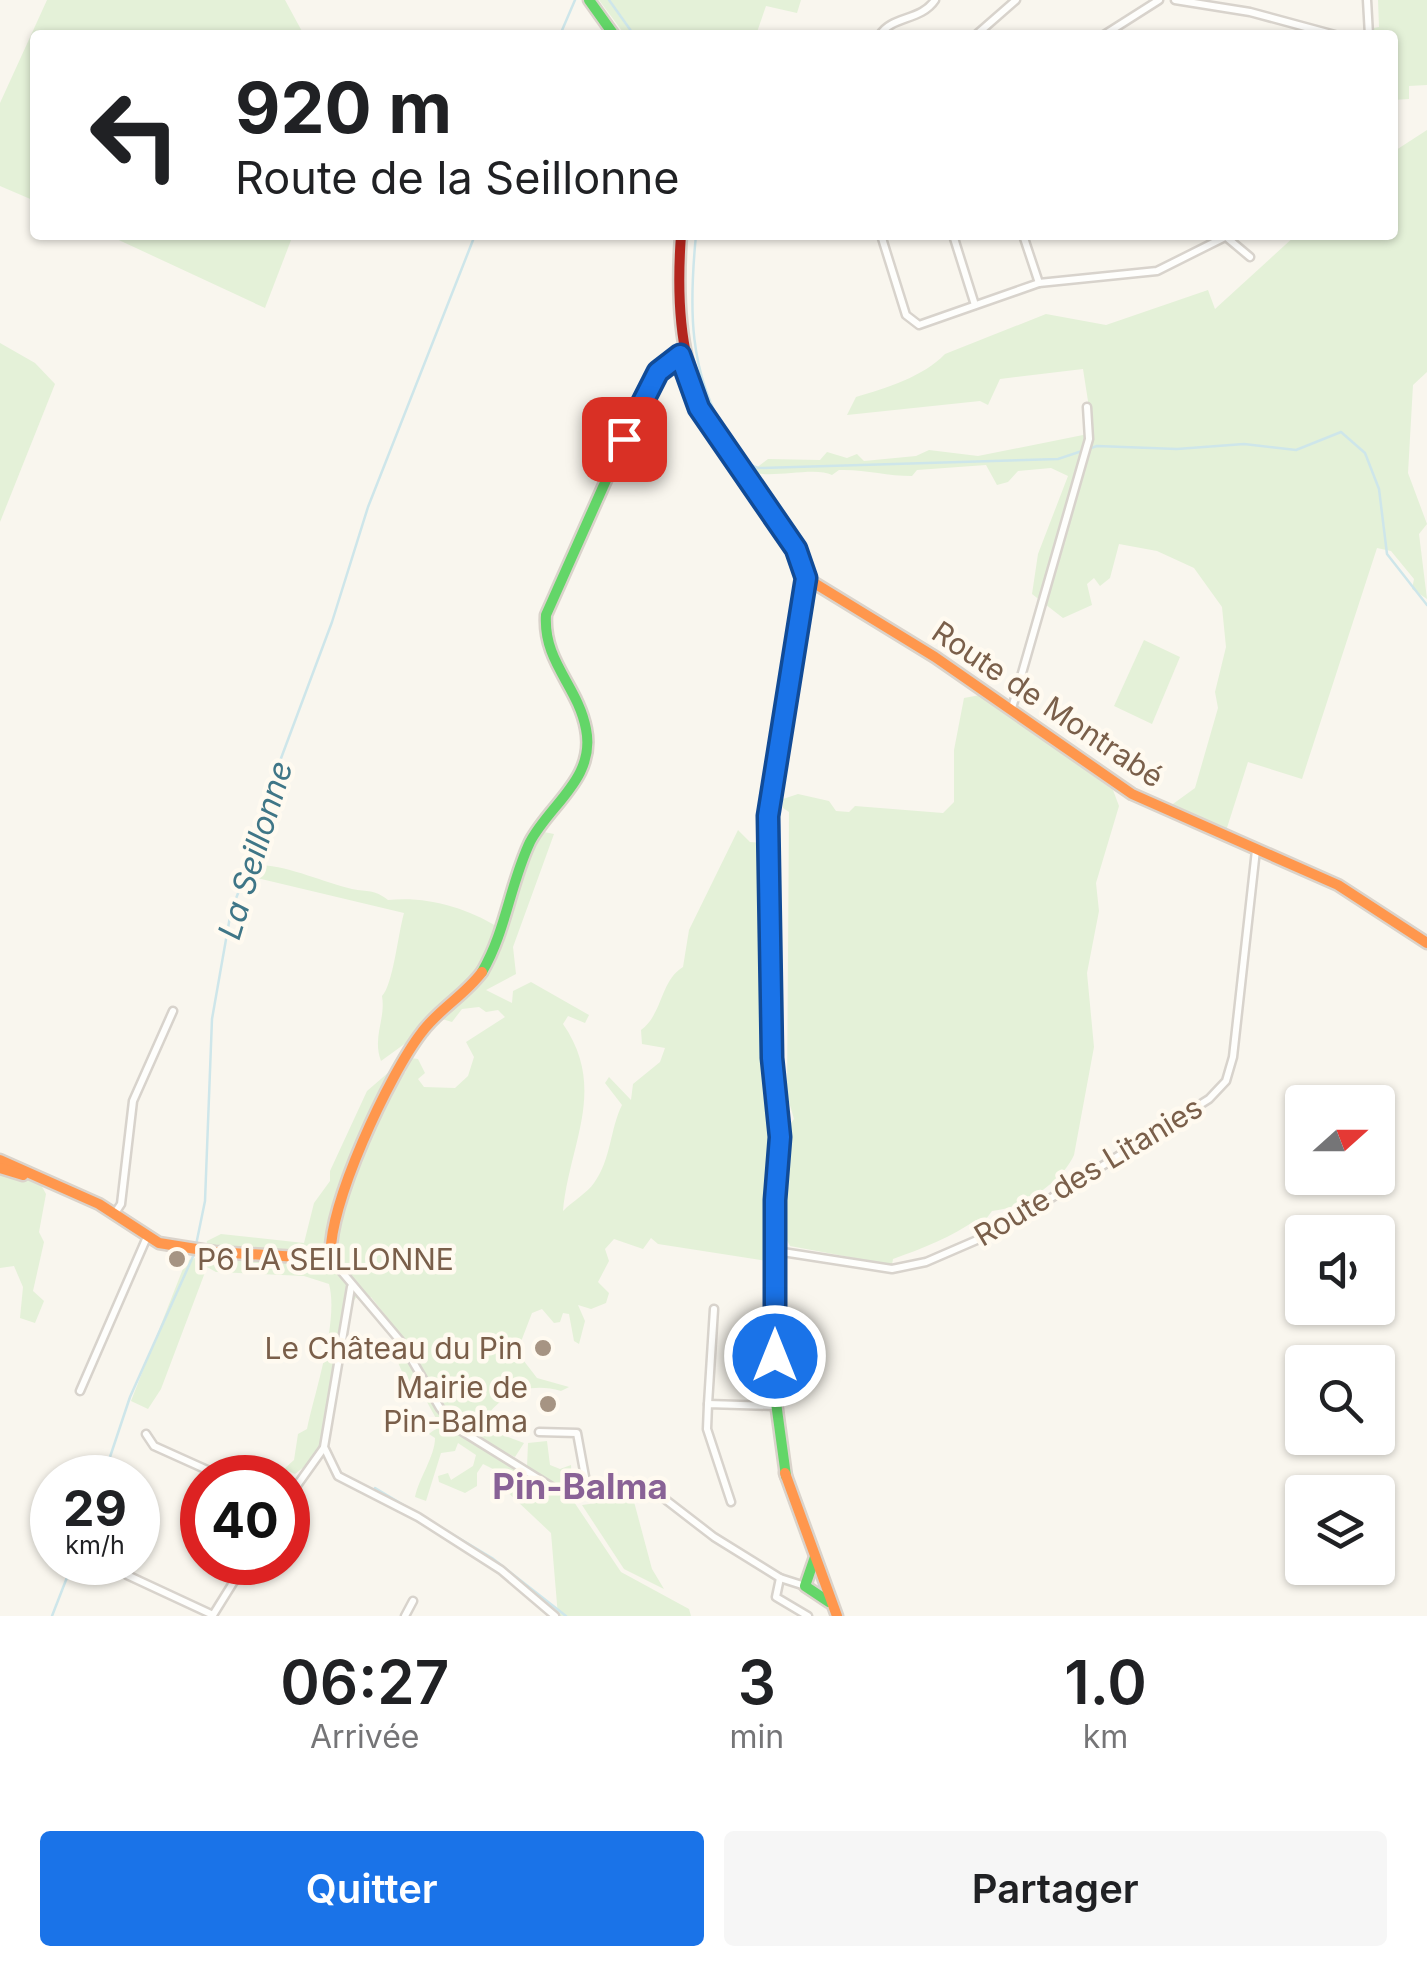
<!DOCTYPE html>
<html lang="fr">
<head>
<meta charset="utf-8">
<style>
	:root { --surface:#fff; --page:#f6f6f6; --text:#202124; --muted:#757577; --accent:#1a73e8 }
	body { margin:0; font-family:Inter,sans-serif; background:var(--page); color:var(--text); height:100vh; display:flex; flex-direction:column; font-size:38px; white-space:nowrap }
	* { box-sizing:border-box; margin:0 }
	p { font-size:32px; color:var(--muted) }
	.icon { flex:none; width:55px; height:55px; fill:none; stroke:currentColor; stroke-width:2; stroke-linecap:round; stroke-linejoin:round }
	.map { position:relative; height:1616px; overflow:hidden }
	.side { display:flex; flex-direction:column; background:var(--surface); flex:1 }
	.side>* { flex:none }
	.hud { position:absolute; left:30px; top:30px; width:1368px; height:210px; border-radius:10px; box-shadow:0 2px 8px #0004; background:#fff; color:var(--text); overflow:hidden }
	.needle { width:65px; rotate:69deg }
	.tools { position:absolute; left:1285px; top:1085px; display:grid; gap:20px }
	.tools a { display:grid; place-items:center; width:110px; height:110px; border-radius:10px; background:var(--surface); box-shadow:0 2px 8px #0004; font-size:50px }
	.speed { position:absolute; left:30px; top:1455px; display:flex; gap:20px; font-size:50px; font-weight:700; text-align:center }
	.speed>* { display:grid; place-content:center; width:130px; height:130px; border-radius:50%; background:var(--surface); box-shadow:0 2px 8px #0004; line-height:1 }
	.speed small { font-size:25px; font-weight:400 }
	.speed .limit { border:15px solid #d22; background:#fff; color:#111 }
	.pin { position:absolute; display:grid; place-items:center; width:85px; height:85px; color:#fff; margin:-42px; border-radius:20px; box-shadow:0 5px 15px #0006 }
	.me { position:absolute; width:110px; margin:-55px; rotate:0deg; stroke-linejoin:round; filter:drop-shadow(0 0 8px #0008) }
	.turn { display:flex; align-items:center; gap:35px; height:210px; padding:0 40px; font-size:45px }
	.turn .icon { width:130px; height:130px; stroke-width:2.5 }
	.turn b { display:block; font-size:70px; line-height:85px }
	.eta { display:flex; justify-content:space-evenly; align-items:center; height:170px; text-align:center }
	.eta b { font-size:60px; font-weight:600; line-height:70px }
	.action { display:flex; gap:20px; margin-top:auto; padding:20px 40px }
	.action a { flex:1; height:115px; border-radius:10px; background:var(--accent); color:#fff; font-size:40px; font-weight:600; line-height:115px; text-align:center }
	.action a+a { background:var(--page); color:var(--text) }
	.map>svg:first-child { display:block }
</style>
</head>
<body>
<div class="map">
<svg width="1427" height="1616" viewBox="0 0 1427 1616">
	<rect width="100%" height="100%" fill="#f9f6ee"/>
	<g fill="#e4f1d8">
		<polygon points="47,0 285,0 304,35 35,35 35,201 0,186 0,103"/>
		<polygon points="599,0 801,0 797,13 766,6 756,35 625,35"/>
		<polygon points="1378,0 1427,0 1427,85 1409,86 1409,99 1393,100 1392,35 1374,35 1374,28 1379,27"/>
		<path d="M1427 130V372L1413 385 1408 473 1427 524 1419 534 1427 599 1412 589 1414 579 1391 551 1377 548 1302 779 1248 762 1225 834 1166 809 1195 788 1218 708 1215 692 1226 647 1222 607 1194 568 1157 551 1119 544 1110 578 1100 586 1094 578 1087 584 1092 605 1063 618 1032 594 1038 554 1068 476 1051 468 1018 471 1008 482 997 485 986 465 917 470 912 476C887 476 864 469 839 470L832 475C815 466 773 479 751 472L768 459 820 460 827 452 847 458 857 454 864 461 916 456 929 450 978 456 1093 433 1083 369 1000 379 988 405 980 401 847 415 856 397C886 388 923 377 945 354L1046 314 1106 325 1208 290 1215 309 1296 235H1392L1393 152Z"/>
		<polygon points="108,235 293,235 265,308"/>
		<polygon points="0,343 35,363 55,384 0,522"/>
		<polygon points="1144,640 1180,657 1152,724 1114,706"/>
		<path d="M980 695 1113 790 1119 806 1096 883 1099 911 1087 973 1094 1047 1074 1155C1062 1182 1021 1209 992 1211L983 1223 976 1220C951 1237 924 1248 893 1259L892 1265 790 1246 783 1232 788 1127 794 1119 787 1095 789 812 783 808V799L798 794 829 801 836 811 849 812 855 806 943 813 954 802V750L964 698Z"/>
		<path d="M738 830 750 842 763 843 758 912 773 1145 767 1195 768 1261 658 1244 651 1238 643 1249 614 1239 605 1249 609 1261 598 1282 609 1293 606 1303 591 1309 578 1305 585 1321 579 1344 574 1341 569 1314 563 1313 560 1322 554 1323 542 1309 532 1313 517 1352 537 1378 569 1387 561 1391C533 1383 508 1390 489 1413L505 1436 524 1443 515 1457 505 1452 502 1458 531 1483 568 1493 621 1572 689 1609 691 1616H558L551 1533 499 1484V1472L483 1464 477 1473V1486L465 1493 439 1482 438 1476 448 1473 451 1480 473 1466 476 1455 458 1443 455 1451 441 1453 426 1501 415 1497C419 1478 435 1456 435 1438L429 1434C449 1417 458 1437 479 1444L480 1437 461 1425 439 1401 443 1420 438 1422 416 1382 407 1383 396 1358 392 1324 371 1297 356 1298 350 1304 324 1451 295 1474 284 1469 294 1460 298 1434 307 1429C315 1391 339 1321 329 1284L304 1276 216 1272 207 1267 161 1389 148 1409 131 1401 186 1261 204 1255 207 1241 221 1234 304 1243 314 1203 330 1181V1171L367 1091 389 1072 405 1073 411 1058 418 1059 425 1073 418 1079 424 1087 455 1088 468 1076 474 1057 466 1042 505 1017 498 1010 486 1012 479 1007 462 1009 452 1022 429 1015 410 1040 381 1061C372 1037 386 1019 382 996 393 985 398 934 404 913L257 878 260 865C293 867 322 882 352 889 368 892 374 889 388 900 426 896 465 907 498 927 519 897 521 862 539 831L554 834 513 947 516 974 486 990 512 1003 513 991 531 982 589 1015 585 1023 568 1016 563 1024C608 1089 569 1144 563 1211 573 1201 587 1193 594 1183 611 1160 610 1129 622 1105L605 1083 609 1077 631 1100 633 1084 660 1062 665 1048 642 1044 641 1030C663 1014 660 981 683 967L689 930Z"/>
		<polygon points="0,1168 40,1183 46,1194 39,1232 44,1242 33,1291 44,1301 35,1323 20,1318 23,1287 14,1266 0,1268"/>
		<polygon points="547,1441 550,1465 560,1469 571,1465 572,1486 555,1484 527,1467 528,1443"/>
		<polygon points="633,1498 652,1569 664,1589 624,1569 582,1505"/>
	</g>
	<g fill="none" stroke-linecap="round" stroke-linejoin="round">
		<g stroke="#cee6ea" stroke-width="2.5">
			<polyline points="609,0 634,35"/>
			<polyline points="560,35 575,0"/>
			<path d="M696 235C689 307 688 373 728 436 737 451 741 462 758 468L1058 459 1097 446 1177 449 1244 444 1296 450 1341 432 1365 453 1379 489 1387 554 1427 605"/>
			<polyline points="196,1245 205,1201 212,1019 231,911 254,853 280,761 332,622 368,507 475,235"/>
			<polyline points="103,1478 130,1397 195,1252"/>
			<polyline points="375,1488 492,1558 566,1616"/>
			<polyline points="52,1616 73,1562"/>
		</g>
		<g stroke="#d8d3cc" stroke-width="11">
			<g id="street">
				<polyline points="1175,0 1250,12 1335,35"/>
				<polyline points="1367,0 1369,35"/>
				<path d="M880 35C891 16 921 21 935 0"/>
				<polyline points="976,35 1016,0"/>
				<polyline points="1104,35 1159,0"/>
				<polyline points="881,235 906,315 919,325 1039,283 1157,271 1229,235"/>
				<polyline points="953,235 975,305"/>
				<polyline points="1023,235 1039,283"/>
				<polyline points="1225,236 1250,257"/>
				<polyline points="1012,708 1089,439 1087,407"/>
				<polyline points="115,1213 121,1204 133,1101 173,1011"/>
				<polyline points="776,1251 892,1269 926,1262 1000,1230 1209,1099 1226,1081 1233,1057 1256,850"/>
				<polyline points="331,1259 402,1343 440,1408 460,1430 555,1489 588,1493 636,1487 657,1493 714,1537 780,1578 805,1586"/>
				<polyline points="351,1287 324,1447 338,1476 418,1517 501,1570 555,1616"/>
				<polyline points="80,1391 147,1237"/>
				<polyline points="708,1404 714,1309"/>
				<polyline points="539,1432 577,1433 588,1493"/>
				<polyline points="146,1434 154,1446 225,1478"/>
				<polyline points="288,1498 323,1449"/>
				<polyline points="731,1502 707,1429 708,1404 776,1406"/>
				<polyline points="127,1575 213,1615"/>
				<polyline points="780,1578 776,1597 808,1616"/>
				<polyline points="213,1615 246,1562"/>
				<polyline points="405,1616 413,1601"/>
			</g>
		</g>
		<g stroke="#dad3cb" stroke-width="15">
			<g id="fast">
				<polyline points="589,0 614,35"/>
				<path d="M482 972C506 931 510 884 530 842 550 804 596 778 586 729 578 686 543 662 546 615L648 386 665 365 681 355"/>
				<polyline points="775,1324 775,1395 786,1476"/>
				<polyline points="815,1557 805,1586 829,1602"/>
			</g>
		</g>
		<g stroke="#dad3cb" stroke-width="15">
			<g id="slow">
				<polyline points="806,578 935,657 1132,794 1338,885 1427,943"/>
				<path d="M0 1160 99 1204 159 1243 215 1252 331 1259C326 1208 390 1073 422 1032 439 1009 465 995 482 972"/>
				<polyline points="0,1168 23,1175"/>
				<polyline points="775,1324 780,1137 772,1058 767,834 804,594"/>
				<polyline points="785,1473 837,1616"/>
			</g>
		</g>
		<g stroke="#dad3cb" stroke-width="15">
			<path id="jam" d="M681 235C674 332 685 392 741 473 760 501 783 526 799 555L806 578 804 594"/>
		</g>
		<use href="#street" stroke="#fefefc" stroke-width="6"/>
		<use href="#fast" stroke="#63d668" stroke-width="10"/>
		<use href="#slow" stroke="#ff974d" stroke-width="10"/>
		<use href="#jam" stroke="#b3261e" stroke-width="10"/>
	</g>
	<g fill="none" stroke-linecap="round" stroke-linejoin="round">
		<g stroke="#114b97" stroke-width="25">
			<polyline id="route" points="624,439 658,372 680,355 699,408 796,549 806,578 768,816 772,1058 780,1137 775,1200 775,1356"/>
		</g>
		<use href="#route" stroke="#1a73e8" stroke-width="18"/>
	</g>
	<g fill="#a69483" stroke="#fffaf0" stroke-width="4">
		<circle cx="177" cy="1259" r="10"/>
		<circle cx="543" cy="1348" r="10"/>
		<circle cx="548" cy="1404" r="10"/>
	</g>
	<g text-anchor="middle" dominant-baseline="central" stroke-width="9" stroke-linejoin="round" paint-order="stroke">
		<g font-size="30" fill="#7a5f4a" stroke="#fffaf0">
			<text transform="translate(1048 704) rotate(34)">Route de Montrabé</text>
			<text transform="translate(1088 1171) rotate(-31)">Route des Litanies</text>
		</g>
		<g font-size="30" fill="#7a5f4a" stroke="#fffaf0" text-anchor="end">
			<text x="197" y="1259" text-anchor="start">P6 LA SEILLONNE</text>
			<text x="523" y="1348">Le Château du Pin</text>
			<text x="528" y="1387">Mairie de<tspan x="528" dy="34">Pin-Balma</tspan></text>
		</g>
		<g font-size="32" font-style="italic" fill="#3f7687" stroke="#fffaf0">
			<text transform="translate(255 850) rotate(-73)">La Seillonne</text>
		</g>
		<g font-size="35" font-weight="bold" fill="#896296" stroke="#fffaf0">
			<text x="580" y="1486">Pin-Balma</text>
		</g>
	</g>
</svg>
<div class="tools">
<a><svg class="needle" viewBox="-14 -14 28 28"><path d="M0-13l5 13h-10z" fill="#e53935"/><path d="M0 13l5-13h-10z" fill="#757577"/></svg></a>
<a><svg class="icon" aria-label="sound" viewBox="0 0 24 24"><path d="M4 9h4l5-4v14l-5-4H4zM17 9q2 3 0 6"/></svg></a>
<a><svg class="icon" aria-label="search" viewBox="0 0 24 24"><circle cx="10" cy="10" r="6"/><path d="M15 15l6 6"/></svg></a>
<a><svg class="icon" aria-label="layers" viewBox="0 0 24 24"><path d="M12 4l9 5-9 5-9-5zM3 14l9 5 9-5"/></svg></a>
</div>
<div class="speed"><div>29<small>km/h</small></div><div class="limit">40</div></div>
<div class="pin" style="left:624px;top:439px;background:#d93025"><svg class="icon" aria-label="arrive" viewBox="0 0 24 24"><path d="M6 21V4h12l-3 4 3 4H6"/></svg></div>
<svg class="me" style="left:775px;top:1356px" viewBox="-20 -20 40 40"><circle r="17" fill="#1a73e8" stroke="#fff" stroke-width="3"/><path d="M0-11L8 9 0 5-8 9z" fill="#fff"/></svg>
<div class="hud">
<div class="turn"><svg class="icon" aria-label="left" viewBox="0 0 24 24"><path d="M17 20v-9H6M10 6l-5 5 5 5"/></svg><div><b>920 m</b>Route de la Seillonne</div></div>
</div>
</div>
<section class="side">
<div class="eta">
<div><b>06:27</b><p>Arrivée</p></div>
<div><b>3</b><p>min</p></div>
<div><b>1.0</b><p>km</p></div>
</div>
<div class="action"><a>Quitter</a><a>Partager</a></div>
</section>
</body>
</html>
